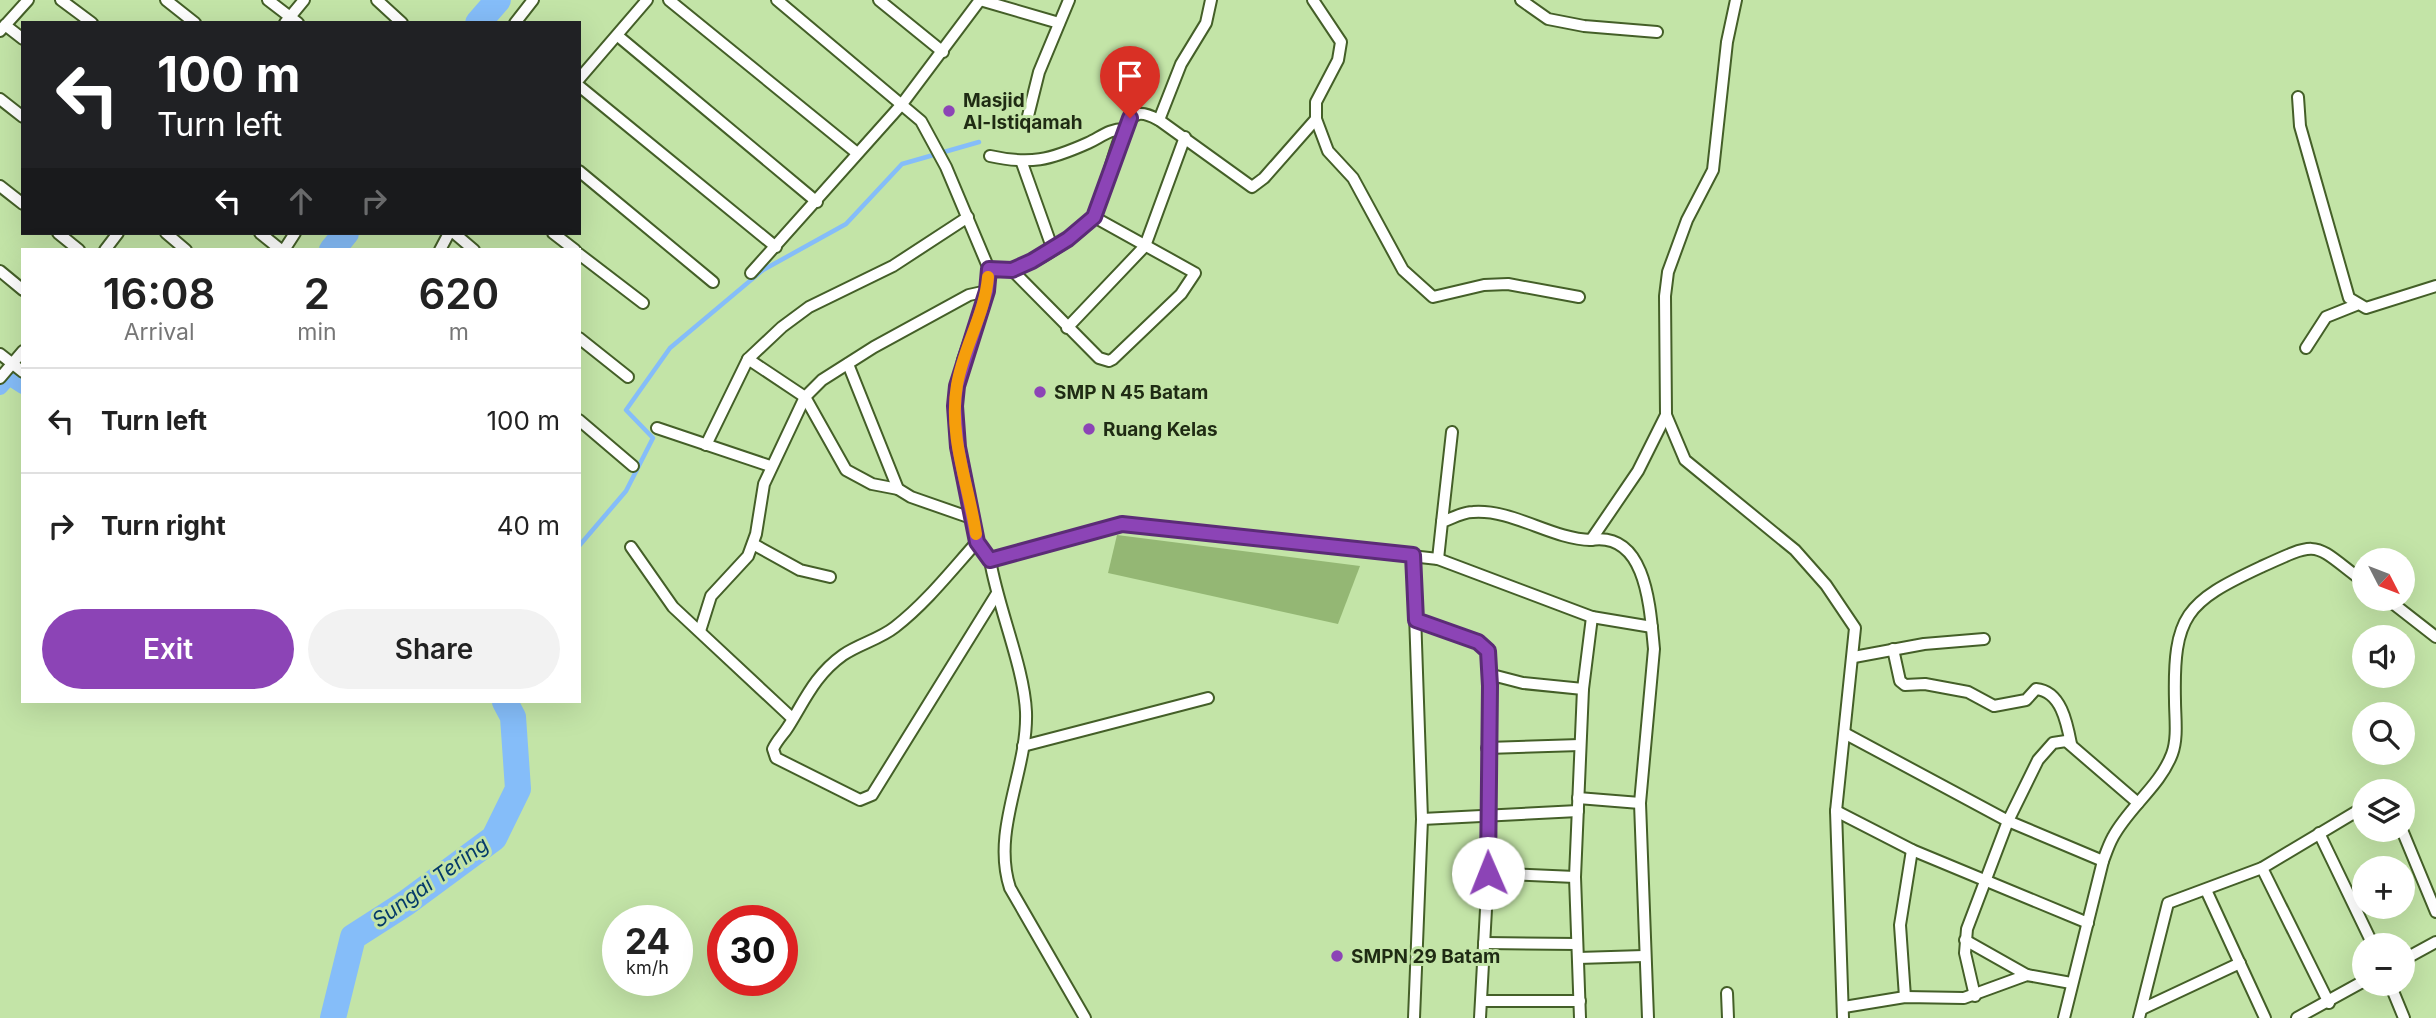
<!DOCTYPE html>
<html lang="en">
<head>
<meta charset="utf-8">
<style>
	:root { --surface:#fff; --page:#f2f2f2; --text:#222; --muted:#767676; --line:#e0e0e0; --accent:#8c44b6 }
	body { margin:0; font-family:Inter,sans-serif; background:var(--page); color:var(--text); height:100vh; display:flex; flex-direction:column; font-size:26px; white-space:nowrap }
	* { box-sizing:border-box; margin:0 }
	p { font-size:23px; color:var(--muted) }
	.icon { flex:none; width:38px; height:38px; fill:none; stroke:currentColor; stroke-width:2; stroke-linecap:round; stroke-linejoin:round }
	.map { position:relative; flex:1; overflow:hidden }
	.panel { position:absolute; left:21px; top:248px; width:560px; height:455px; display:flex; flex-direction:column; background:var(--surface); border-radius:0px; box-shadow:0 7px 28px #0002 }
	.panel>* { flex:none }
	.hud { position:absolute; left:21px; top:21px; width:560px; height:214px; border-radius:0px; box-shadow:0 7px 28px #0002; background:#202124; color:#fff; overflow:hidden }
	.needle { width:46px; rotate:132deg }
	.tools { position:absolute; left:2352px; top:548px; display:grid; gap:14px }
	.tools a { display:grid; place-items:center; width:63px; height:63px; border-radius:50%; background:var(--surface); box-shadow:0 7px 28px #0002; font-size:35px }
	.speed { position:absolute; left:602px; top:905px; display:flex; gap:14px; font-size:35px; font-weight:700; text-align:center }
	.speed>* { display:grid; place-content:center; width:91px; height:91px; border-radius:50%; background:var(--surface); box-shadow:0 7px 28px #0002; line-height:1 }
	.speed small { font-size:18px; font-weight:400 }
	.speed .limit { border:10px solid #d22; background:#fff; color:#111 }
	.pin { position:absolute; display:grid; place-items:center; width:60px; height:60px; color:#fff; margin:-72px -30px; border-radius:50% 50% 50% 0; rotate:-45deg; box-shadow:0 0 7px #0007 }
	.pin .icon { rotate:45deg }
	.me { position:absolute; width:77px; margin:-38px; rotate:359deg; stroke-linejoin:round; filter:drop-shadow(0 0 5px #0008) }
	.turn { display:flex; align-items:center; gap:24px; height:147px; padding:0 21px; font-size:32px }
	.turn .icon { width:91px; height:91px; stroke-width:2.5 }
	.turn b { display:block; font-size:49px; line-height:60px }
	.lanes { display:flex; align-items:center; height:66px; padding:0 21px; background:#0003; justify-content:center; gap:35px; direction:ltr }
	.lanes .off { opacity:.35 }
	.eta { display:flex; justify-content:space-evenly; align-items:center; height:119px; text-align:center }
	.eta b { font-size:42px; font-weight:600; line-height:49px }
	.cta { display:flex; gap:14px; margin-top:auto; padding:14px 21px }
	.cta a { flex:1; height:80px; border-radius:42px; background:var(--accent); color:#fff; font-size:28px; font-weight:600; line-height:80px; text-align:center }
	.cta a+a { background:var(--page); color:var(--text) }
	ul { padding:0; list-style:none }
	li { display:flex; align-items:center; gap:21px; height:105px; padding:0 21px; border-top:2px solid var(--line) }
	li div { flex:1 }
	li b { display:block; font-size:26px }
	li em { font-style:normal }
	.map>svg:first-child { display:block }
</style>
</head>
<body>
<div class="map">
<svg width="2436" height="1018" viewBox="0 0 2436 1018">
	<rect width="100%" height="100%" fill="#c3e4a7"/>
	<polygon fill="#94b774" points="1117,535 1360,566 1338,624 1108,573"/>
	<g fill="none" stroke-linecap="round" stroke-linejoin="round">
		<polyline stroke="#85bdf9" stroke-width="4.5" points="579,546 626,491 653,438 626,410 670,348 763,270 846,224 902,164 979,142"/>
		<polyline stroke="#85bdf9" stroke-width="16" points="0,387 9,377 23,386"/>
		<g stroke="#85bdf9" stroke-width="26">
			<polyline points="478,23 498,0"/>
			<polyline points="332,250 346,233"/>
			<polyline points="333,1018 353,937 406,903 494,838 518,789 513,717 505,702"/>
		</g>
		<g stroke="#445f28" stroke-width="14">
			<g id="street">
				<polyline points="61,0 92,23"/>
				<polyline points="166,0 195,23"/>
				<polyline points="268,0 298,23"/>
				<polyline points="377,0 402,23"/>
				<polyline points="669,0 857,153"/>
				<path d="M777 0 921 121 946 167 989 269 987 291 963 360 955 406 958 447 977 542 990 560C998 608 1024 667 1026 712 1028 771 991 830 1010 888L1085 1018"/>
				<polyline points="879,0 943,52"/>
				<polyline points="980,0 1059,23"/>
				<polyline points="1313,0 1341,42 1338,60 1316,102 1316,119 1328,151 1353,178 1403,270 1433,297 1484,285 1508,284 1579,297"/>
				<polyline points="1521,0 1548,19 1584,26 1657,32"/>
				<polyline points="1736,0 1727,42 1713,170 1687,220 1668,272 1665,296 1666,415 1685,460 1795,550 1826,585 1855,628 1836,811 1843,1018"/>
				<polyline points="285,23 304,0"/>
				<polyline points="515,23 533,0"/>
				<polyline points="5,25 23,39"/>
				<polyline points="0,31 28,0"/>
				<polyline points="618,36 817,202"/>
				<polyline points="579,79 647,0"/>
				<polyline points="579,86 776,247"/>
				<polyline points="2298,97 2300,126 2349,298 2366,308 2436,286"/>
				<polyline points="0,99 23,117"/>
				<polyline points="1027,120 1039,72 1069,0"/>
				<polyline points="1159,120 1181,64 1206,23 1211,0"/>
				<path d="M990 156C1030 165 1050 160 1088 143 1101 137 1109 129 1124 129"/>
				<polyline points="1022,163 1053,250"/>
				<polyline points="579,171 713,282"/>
				<polyline points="0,186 23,204"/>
				<polyline points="58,233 79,250"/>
				<polyline points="166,233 186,250"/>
				<polyline points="260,233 281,250"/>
				<polyline points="454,233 474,250"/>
				<polyline points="553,233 575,250"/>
				<polyline points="105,250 118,233"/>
				<polyline points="284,250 295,233"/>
				<polyline points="440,250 449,233"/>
				<polyline points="579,254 643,303"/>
				<path d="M989 269C996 270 1004 271 1010 270 1032 267 1083 233 1095 215 1107 196 1116 118 1139 114 1146 113 1153 117 1159 120L1252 187 1264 178 1316 119"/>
				<polyline points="1012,270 1099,358 1109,361 1113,359 1181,294 1195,273 1094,217"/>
				<polyline points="0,271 23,290"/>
				<polyline points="751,273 902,104 980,0"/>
				<polyline points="1067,328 1145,246 1185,137"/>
				<polyline points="579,338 628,377"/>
				<polyline points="2306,348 2326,317 2356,305"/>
				<polyline points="0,354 23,372"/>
				<polyline points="748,359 805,397 846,470 872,484 898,489"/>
				<polyline points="848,364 898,489 911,497 974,519"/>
				<polyline points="0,378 23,351"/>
				<polyline points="579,420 633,466"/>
				<polyline points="657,428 770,466"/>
				<polyline points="706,445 748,359 782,327 809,307 893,266 968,217"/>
				<polyline points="1442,522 1452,432"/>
				<path d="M1591 540C1647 531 1650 609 1654 649L1640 803 1648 1018"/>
				<path d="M977 542C951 571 926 603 895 627 880 639 859 644 843 655 815 675 805 700 788 727 783 735 777 740 773 749L776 758 860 800 872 795 996 595"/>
				<polyline points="753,544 800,570 830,577"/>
				<polyline points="631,547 673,607 792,718"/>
				<polyline points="1413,555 1422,819 1414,1018"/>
				<path d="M1438 559 1442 522C1451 519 1462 512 1473 512 1513 509 1551 539 1591 540L1638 471 1666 415"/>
				<polyline points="990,560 1122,524 1438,559 1592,617 1652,627"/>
				<polyline points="2386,598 2436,637"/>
				<polyline points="1416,620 1477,642 1487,651 1490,686 1488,873 1480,1018"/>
				<polyline points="700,631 711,596 748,556 756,534 764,484 805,397 822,380 874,347 969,295 987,291"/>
				<path d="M1893 649 1900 681 1905 685 1925 684 1968 692 1994 706 2026 700 2036 689C2061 691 2067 723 2071 744"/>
				<polyline points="1854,657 1924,644 1984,639"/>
				<polyline points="1490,686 1496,676 1523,683 1583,689"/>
				<polyline points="1846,734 2008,821 2103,861"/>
				<polyline points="1023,746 1208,698"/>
				<polyline points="1487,748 1580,745"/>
				<polyline points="1578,798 1640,803"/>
				<polyline points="1836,811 1912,850 2088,923"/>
				<polyline points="1422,819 1578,811"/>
				<polyline points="2402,830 2436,912"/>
				<polyline points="2319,833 2373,945"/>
				<polyline points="2262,868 2329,1003"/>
				<polyline points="1488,873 1575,877"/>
				<polyline points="2206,890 2265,1018"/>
				<polyline points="1965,940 2027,975"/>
				<polyline points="1484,943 1577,944"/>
				<polyline points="1578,958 1644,956"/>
				<polyline points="2403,960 2436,942"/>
				<polyline points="2390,984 2404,1018"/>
				<polyline points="1727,993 1728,1018"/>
				<polyline points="1975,996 1965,953 1967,929 2008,821 2038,760 2053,743 2066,741 2138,803"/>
				<polyline points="1905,997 1900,925 1912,850"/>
				<polyline points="1482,1001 1580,1001"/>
				<polyline points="1844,1007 1905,997 1964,998 2027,975 2071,983"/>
				<polyline points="2142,1009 2240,963"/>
				<polyline points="1580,1018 1575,877 1583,689 1592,617"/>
				<path d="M2064 1018 2103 861C2106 853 2109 844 2113 837 2129 807 2160 786 2172 754 2178 738 2175 717 2175 701 2173 615 2186 602 2261 567 2322 539 2312 543 2364 582"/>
				<polyline points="2139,1018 2168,903 2262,868 2364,807"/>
				<polyline points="2297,1018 2364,981"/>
			</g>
		</g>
		<use href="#street" stroke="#fff" stroke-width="10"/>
	</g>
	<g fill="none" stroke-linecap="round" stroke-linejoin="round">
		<g stroke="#5b2c76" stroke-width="18">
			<polyline id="route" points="1130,118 1094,217 1068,239 1032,261 1012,270 989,269 987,291 957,386 955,406 958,447 977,542 990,560 1122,524 1413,555 1416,620 1478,642 1488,651 1490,686 1488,873"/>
		</g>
		<use href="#route" stroke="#8c44b6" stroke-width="12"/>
		<path stroke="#f59e0b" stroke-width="12" d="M976 534C969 486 948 436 957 385 963 348 985 314 988 277"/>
	</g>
	<g fill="#8c44b6" stroke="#c3e4a7" stroke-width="2.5">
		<circle cx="949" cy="111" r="7"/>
		<circle cx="1040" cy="392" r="7"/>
		<circle cx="1089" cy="429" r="7"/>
		<circle cx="1337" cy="956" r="7"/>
	</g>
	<g text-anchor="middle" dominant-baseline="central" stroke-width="6" stroke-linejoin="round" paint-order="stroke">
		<g font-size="19" font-weight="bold" fill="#1f2b13" stroke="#c3e4a7" text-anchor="start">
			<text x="963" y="100">Masjid<tspan x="963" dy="22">Al-Istiqamah</tspan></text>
			<text x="1054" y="392">SMP N 45 Batam</text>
			<text x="1103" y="429">Ruang Kelas</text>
			<text x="1351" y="956">SMPN 29 Batam</text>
		</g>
		<g font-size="21" font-style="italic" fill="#043a69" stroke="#c3e4a7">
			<text transform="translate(430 882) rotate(-36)">Sungai Tering</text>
		</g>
	</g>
</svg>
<div class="tools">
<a><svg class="needle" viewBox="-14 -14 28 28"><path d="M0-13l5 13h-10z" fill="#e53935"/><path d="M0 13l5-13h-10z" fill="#767676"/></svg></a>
<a><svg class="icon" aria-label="sound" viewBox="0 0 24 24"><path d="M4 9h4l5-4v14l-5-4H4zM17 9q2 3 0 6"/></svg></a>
<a><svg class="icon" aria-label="search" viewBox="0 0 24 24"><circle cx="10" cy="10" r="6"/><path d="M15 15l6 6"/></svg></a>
<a><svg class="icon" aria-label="layers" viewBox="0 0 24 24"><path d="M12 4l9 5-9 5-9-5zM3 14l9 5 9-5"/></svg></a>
<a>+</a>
<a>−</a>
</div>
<div class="speed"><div>24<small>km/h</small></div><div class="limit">30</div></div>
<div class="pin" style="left:1130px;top:118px;background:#d93025"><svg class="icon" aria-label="arrive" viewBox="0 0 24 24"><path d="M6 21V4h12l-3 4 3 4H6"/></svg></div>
<svg class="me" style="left:1488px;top:873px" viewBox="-20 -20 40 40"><circle r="19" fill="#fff"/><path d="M0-13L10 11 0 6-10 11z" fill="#8c44b6"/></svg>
<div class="hud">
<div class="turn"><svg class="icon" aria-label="left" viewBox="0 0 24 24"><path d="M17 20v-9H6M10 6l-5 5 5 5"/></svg><div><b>100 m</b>Turn left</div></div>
<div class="lanes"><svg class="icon" aria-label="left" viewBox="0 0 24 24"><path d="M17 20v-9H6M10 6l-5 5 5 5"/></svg><svg class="icon off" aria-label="ahead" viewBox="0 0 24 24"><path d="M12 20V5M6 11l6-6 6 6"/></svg><svg class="icon off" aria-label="right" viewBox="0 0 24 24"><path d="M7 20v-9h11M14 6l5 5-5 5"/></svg></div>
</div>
<section class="panel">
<div class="eta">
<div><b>16:08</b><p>Arrival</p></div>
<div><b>2</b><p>min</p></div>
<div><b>620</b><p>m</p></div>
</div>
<ul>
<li><svg class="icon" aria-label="left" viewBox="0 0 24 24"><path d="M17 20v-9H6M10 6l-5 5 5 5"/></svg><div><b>Turn left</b></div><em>100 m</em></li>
<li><svg class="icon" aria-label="right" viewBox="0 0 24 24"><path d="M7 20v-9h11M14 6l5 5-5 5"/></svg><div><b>Turn right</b></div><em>40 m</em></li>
</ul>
<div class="cta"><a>Exit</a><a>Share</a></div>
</section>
</div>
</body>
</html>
